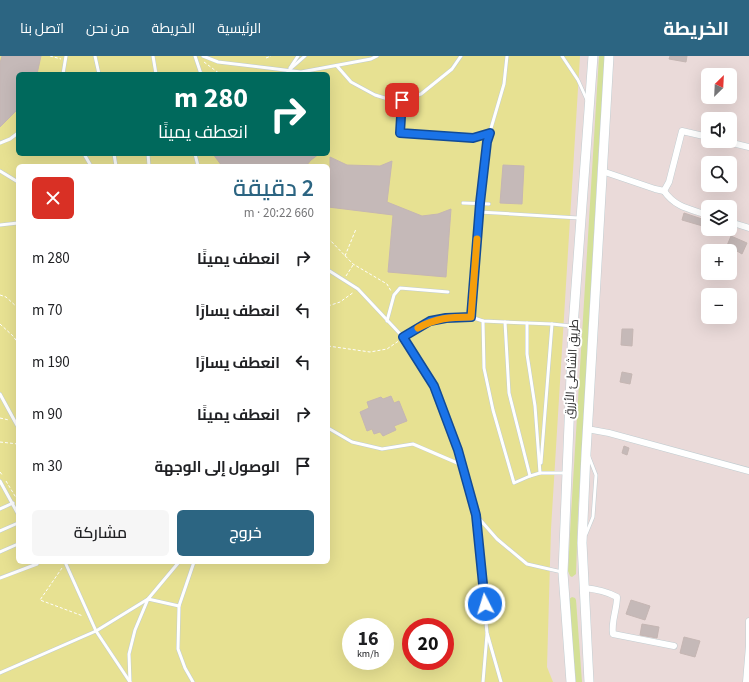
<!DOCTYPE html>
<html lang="ar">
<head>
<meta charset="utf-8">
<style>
	:root { --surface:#fff; --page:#f6f6f6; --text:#202124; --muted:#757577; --accent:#2c6582 }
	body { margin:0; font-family:"Source Sans 3",Cairo,sans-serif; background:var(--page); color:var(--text); direction:rtl; height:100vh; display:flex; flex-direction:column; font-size:15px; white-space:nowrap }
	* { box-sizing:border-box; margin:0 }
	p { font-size:13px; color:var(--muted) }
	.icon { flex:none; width:22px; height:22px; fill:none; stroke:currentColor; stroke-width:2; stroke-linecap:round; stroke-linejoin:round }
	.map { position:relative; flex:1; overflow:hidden; direction:ltr }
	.details { position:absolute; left:16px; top:108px; width:314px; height:400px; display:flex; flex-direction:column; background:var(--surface); border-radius:6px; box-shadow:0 4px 16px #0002; direction:rtl }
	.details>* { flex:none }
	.guide { position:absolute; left:16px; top:16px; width:314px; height:84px; border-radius:6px; box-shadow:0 4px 16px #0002; direction:rtl; background:#00695c; color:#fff; overflow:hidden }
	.needle { width:26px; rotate:24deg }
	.fabs { position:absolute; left:701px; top:12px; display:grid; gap:8px }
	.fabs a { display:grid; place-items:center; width:36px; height:36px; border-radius:6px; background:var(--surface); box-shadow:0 4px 16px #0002; font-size:20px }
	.speed { position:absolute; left:342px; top:562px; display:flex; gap:8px; font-size:20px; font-weight:700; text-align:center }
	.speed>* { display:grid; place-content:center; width:52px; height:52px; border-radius:50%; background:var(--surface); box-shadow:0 4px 16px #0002; line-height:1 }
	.speed small { font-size:10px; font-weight:400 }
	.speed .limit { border:6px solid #d22; background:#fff; color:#111 }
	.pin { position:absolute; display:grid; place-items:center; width:34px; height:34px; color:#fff; margin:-17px; border-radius:8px; box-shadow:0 2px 6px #0006 }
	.me { position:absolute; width:44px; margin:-22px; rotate:355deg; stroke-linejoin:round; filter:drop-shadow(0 0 3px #0008) }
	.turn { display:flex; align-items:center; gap:14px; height:84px; padding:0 16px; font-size:18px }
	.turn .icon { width:52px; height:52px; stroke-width:2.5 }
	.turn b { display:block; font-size:28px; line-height:34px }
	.round { display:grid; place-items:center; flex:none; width:42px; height:42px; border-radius:6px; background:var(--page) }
	.overview { display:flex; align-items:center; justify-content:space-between; height:68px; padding:0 16px }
	h1 { font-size:24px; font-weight:600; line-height:30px; color:var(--accent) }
	.action { display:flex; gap:8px; margin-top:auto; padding:8px 16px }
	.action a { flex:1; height:46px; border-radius:6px; background:var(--accent); color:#fff; font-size:16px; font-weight:600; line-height:46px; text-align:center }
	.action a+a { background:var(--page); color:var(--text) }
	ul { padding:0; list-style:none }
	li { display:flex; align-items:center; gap:12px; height:52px; padding:0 16px }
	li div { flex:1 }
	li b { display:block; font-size:15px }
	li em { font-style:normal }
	header { display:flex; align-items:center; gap:24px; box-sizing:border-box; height:56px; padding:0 20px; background:var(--accent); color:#fff }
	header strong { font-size:19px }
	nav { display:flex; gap:22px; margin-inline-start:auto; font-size:14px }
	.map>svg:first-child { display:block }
</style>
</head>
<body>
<header>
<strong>الخريطة</strong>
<nav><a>الرئيسية</a><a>الخريطة</a><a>من نحن</a><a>اتصل بنا</a></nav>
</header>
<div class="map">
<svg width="749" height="626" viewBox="0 0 749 626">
	<rect width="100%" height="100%" fill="#eadad9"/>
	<g fill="#d4e096">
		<polygon points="599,0 605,0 599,88 578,458 576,518 572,521 570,520 568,515 571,459"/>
		<polygon points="572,541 575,542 576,544 582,626 576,626 568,544"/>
	</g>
	<path fill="#e7e192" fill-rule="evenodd" d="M0 0H580L551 473 547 611 553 626H0ZM18 18H328V98H18ZM18 110H328V506H18ZM351 571H385V605H351ZM411 571H445V605H411Z"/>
	<g fill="#c5b9b8" stroke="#c5b6b3">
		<polygon points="2,0 41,0 37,18 18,18 18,53 0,71 0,7"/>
		<polygon points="670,0 687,0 686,6 669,3"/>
		<polygon points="213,98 319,98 311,104 306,110 222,110"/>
		<polygon points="330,101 347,109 380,110 392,105 387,146 422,160 438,158 451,153 446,221 388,216 393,159 328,151 330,136"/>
		<polygon points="503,109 524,110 522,148 500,147"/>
		<polygon points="684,157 708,165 706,171 682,164"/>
		<polygon points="731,180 747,187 742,198 737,195 735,199 730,197 730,193 726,192"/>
		<polygon points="622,273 633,273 632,290 621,289"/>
		<polygon points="622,316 632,318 630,328 620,326"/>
		<polygon points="391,340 394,347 399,345 407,365 394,370 396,374 383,380 380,376 374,378 372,373 367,375 360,356 369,352 367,346 381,341 383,343"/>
		<polygon points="624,390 629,392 627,399 622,397"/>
		<polygon points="631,544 650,550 645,564 626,558"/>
		<polygon points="642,568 659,571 657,582 640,579"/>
		<polygon points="684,581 700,585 695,601 680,597"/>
	</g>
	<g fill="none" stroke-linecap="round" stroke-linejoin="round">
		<g stroke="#c1cdd1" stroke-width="4">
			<g id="lane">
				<polyline points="95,0 99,18"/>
				<polyline points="153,0 156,18"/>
				<polyline points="195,0 201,18"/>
				<polyline points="203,0 218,6 301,16 371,3 377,0"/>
				<polyline points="562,0 578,24 587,44"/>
				<polyline points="337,10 351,26 375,39 388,43 402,44 421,38 452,13 461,0"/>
				<polyline points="290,12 298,0"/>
				<polyline points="288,15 305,0"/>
				<polyline points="63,18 66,0"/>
				<polyline points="402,44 400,77 473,82 490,77"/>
				<polyline points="0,87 10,83 18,77"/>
				<polyline points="84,98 91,110"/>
				<polyline points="114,98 116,110"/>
				<polyline points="148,98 149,110"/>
				<polyline points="195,98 198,110"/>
				<polyline points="0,115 18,126"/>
				<polyline points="463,147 489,148"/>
				<polyline points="479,156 579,162"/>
				<polyline points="0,169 18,167"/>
				<polyline points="328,214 358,233 403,281 434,330 458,394 476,459 487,577 501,626"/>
				<polyline points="387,265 394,239 400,232 448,236"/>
				<polyline points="483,265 484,312 493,354 514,427 530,420"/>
				<polyline points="505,266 483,265 471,261 480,147 487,86 504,28 507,0"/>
				<polyline points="527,267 527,298 535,350 540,417"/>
				<polyline points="403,281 430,265 446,262 471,261"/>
				<polyline points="0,338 18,371"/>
				<polyline points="328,372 352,386 382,393 413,388 462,409"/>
				<polyline points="541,407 552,268"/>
				<polyline points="565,417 540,417 530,420 509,337 505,266 552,268 571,270"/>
				<polyline points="0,425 18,458"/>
				<polyline points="0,453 13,447"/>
				<polyline points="476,459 497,483 527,508 562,516"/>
				<polyline points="0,475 18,467"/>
				<polyline points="586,478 593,461 596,419 589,401"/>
				<polyline points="0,496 18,488"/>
				<polyline points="65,506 96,575 130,626"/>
				<polyline points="0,522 37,508 36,506"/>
				<polyline points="0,617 96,575 148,543 179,506"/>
				<polyline points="130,626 129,598 135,574 148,543 179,550"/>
				<polyline points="193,626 185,612 178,593 179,550 194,506"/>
				<polyline points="483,626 487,578"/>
			</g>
		</g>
		<g stroke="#c1cdd1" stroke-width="7">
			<g id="street">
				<polyline points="724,85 749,91"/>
				<polyline points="602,115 655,133 664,135 669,126 682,75 708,81"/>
				<path d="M664 135C676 152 690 153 708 159"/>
				<polyline points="730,166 749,172"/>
				<polyline points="587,373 609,377 749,415"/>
				<path d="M584 532C596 533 606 535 617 541 617 554 611 565 613 578L674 590"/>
				<polyline points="746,626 749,590 749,565"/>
			</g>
		</g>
		<g stroke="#c1cdd1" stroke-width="10">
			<g id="secondary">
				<polyline points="571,626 563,517 567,417 573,271 593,0"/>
				<polyline points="589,626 582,487 586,397 609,0"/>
			</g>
		</g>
		<g stroke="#fff" stroke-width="1" stroke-dasharray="3 2" stroke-linecap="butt">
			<polyline points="50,0 61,3"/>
			<polyline points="266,2 271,0"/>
			<polyline points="204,6 220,18"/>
			<polyline points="328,182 353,208 387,228 391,235"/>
			<polyline points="345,200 356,173"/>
			<polyline points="346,220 353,209"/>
			<polyline points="0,239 6,241 18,252"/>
			<polyline points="328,250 340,246 354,236"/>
			<polyline points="0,268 13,280 18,287"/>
			<polyline points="328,290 370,296 387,293 400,284"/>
			<polyline points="0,362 9,364"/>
			<polyline points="0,386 18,388"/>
			<polyline points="0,416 3,420"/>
			<polyline points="6,425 18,445"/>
			<polyline points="44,506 49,506"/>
			<polyline points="62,512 40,544 83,560"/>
		</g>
		<use href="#lane" stroke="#fff" stroke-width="3"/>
		<use href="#street" stroke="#fff" stroke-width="6"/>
		<use href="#secondary" stroke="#fff" stroke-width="9"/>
	</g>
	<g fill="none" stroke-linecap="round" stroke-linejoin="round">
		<g stroke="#114b97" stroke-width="10">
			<polyline id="route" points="402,44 400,77 473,82 490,77 487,86 480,147 471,261 446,262 430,265 403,281 434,330 458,394 476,459 485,548"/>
		</g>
		<use href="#route" stroke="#1a73e8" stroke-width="7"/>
		<path stroke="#f59e0b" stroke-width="7" d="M418 272C436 262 450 261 471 261L477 183"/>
	</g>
	<g text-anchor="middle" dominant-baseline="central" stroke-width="4" stroke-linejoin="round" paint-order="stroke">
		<g font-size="12" fill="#272727" stroke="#fff">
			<text transform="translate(572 313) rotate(-87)">طريق الشاطئ الأزرق</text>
		</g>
	</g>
</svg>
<div class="fabs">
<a><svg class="needle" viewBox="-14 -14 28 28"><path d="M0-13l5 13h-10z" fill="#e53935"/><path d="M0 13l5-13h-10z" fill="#757577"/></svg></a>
<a><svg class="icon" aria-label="sound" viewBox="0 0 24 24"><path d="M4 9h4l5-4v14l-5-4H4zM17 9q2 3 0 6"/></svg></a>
<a><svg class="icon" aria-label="search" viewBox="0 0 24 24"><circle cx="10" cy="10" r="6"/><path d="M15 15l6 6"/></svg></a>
<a><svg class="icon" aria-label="layers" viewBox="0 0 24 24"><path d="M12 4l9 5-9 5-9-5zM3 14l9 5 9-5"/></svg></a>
<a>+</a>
<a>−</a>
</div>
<div class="speed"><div>16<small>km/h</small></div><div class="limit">20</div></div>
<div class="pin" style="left:402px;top:44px;background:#d93025"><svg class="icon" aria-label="arrive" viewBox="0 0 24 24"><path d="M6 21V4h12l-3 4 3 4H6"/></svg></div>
<svg class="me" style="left:485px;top:548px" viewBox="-20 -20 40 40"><circle r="17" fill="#1a73e8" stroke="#fff" stroke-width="3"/><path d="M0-11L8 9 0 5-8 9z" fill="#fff"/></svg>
<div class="guide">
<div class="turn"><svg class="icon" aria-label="right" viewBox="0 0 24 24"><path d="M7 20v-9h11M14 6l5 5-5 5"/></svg><div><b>280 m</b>انعطف يمينًا</div></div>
</div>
<section class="details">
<div class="overview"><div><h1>2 دقيقة</h1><p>660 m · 20:22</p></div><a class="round" style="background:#d93025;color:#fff"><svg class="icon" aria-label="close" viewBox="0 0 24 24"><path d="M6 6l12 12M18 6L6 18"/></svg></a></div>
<ul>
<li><svg class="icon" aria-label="right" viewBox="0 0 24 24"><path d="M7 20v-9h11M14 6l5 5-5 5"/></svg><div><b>انعطف يمينًا</b></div><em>280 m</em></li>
<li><svg class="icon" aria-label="left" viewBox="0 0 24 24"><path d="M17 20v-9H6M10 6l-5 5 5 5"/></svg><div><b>انعطف يسارًا</b></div><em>70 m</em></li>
<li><svg class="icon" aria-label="left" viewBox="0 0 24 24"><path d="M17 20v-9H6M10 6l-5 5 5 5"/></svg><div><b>انعطف يسارًا</b></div><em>190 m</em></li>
<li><svg class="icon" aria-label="right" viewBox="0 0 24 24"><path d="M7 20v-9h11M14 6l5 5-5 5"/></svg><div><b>انعطف يمينًا</b></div><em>90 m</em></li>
<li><svg class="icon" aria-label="arrive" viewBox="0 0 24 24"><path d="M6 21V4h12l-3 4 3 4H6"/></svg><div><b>الوصول إلى الوجهة</b></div><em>30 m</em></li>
</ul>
<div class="action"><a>خروج</a><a>مشاركة</a></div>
</section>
</div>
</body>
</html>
